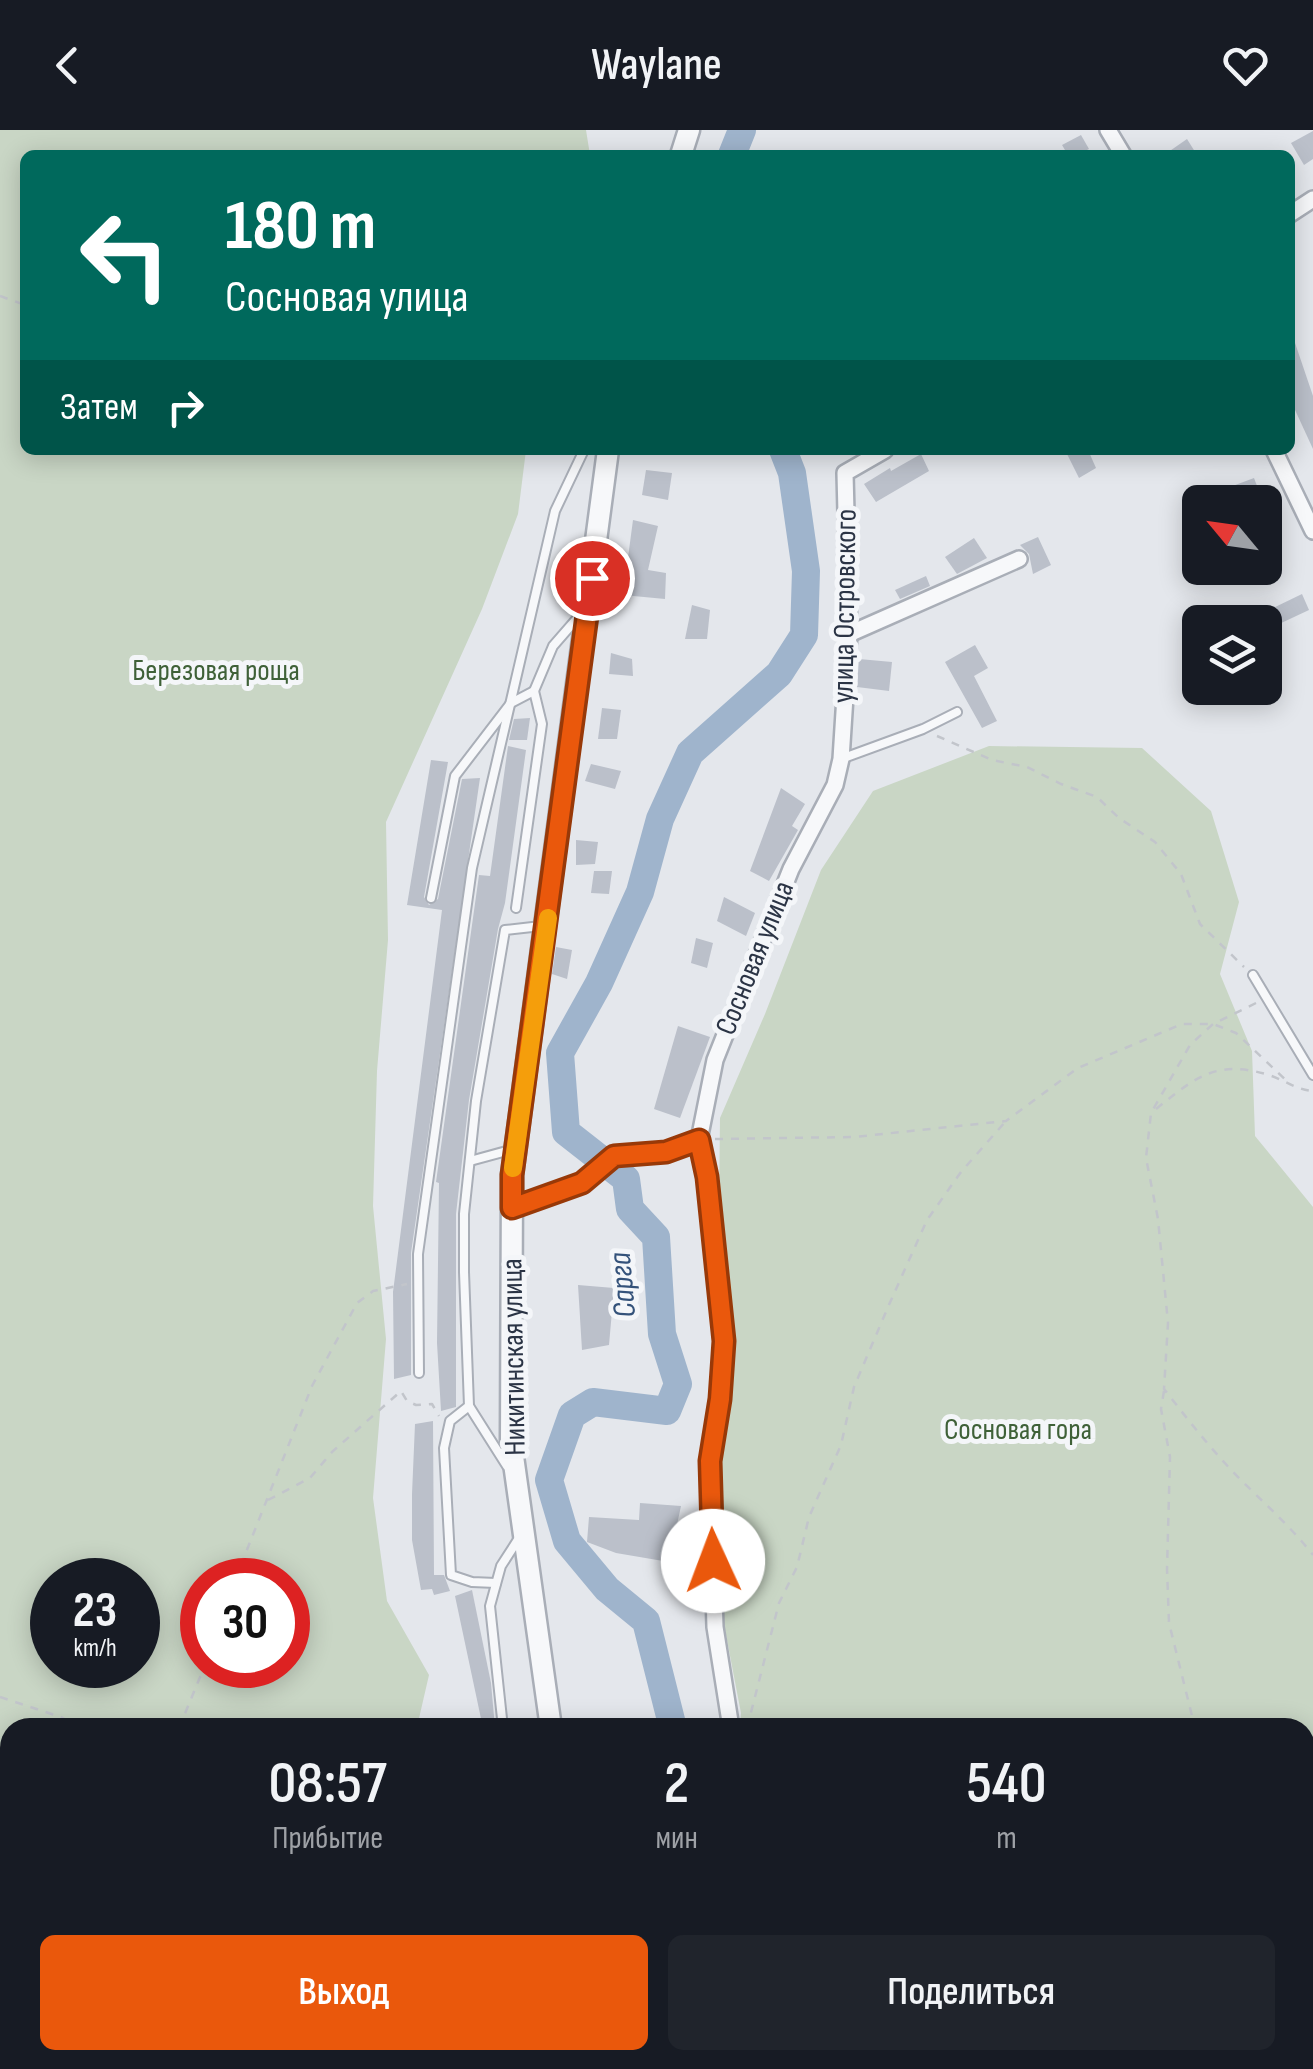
<!DOCTYPE html>
<html lang="ru">
<head>
<meta charset="utf-8">
<style>
	:root { --surface:#171b24; --page:#20242c; --text:#f1f3f6; --muted:#9ea1a6; --accent:#ea580c }
	body { margin:0; font-family:"Sofia Sans Condensed",sans-serif; background:var(--page); color:var(--text); height:100vh; display:flex; flex-direction:column; font-size:38px; white-space:nowrap }
	* { box-sizing:border-box; margin:0 }
	p { font-size:32px; color:var(--muted) }
	.icon { flex:none; width:55px; height:55px; fill:none; stroke:currentColor; stroke-width:2; stroke-linecap:round; stroke-linejoin:round }
	.map { position:relative; flex:1; overflow:hidden }
	.sheet { position:absolute; left:0px; top:1588px; width:1315px; height:352px; display:flex; flex-direction:column; background:var(--surface); border-radius:30px 30px 0 0; box-shadow:0 5px 25px #0003 }
	.sheet>* { flex:none }
	.hud { position:absolute; left:20px; top:20px; width:1275px; height:305px; border-radius:15px; box-shadow:0 5px 25px #0003; background:#00695c; color:#fff; overflow:hidden }
	.needle { width:65px; rotate:299deg }
	.fabs { position:absolute; left:1182px; top:355px; display:grid; gap:20px }
	.fabs a { display:grid; place-items:center; width:100px; height:100px; border-radius:15px; background:var(--surface); box-shadow:0 5px 25px #0003; font-size:50px }
	.speed { position:absolute; left:30px; top:1428px; display:flex; gap:20px; font-size:50px; font-weight:700; text-align:center }
	.speed>* { display:grid; place-content:center; width:130px; height:130px; border-radius:50%; background:var(--surface); box-shadow:0 5px 25px #0003; line-height:1 }
	.speed small { font-size:25px; font-weight:400 }
	.speed .limit { border:15px solid #d22; background:#fff; color:#111 }
	.pin { position:absolute; display:grid; place-items:center; width:85px; height:85px; color:#fff; margin:-42px; border:5px solid #fff; border-radius:50%; box-shadow:0 2px 10px #0007 }
	.me { position:absolute; width:110px; margin:-55px; rotate:358deg; stroke-linejoin:round; filter:drop-shadow(0 0 8px #0008) }
	.turn { display:flex; align-items:center; gap:35px; height:210px; padding:0 40px; font-size:45px }
	.turn .icon { width:130px; height:130px; stroke-width:2.5 }
	.turn b { display:block; font-size:70px; line-height:85px }
	.then { display:flex; align-items:center; height:95px; padding:0 40px; background:#0003; gap:20px; font-size:38px }
	.eta { display:flex; justify-content:space-evenly; align-items:center; height:170px; text-align:center }
	.eta b { font-size:60px; font-weight:600; line-height:70px }
	.cta { display:flex; gap:20px; margin-top:auto; padding:20px 40px }
	.cta a { flex:1; height:115px; border-radius:15px; background:var(--accent); color:#fff; font-size:40px; font-weight:600; line-height:115px; text-align:center }
	.cta a+a { background:var(--page); color:var(--text) }
	header { display:flex; justify-content:space-between; align-items:center; height:130px; padding:0 40px; background:var(--surface); font-size:45px; font-weight:600 }
	.map>svg:first-child { display:block }
</style>
</head>
<body>
<header><svg class="icon" aria-label="back" viewBox="0 0 24 24"><path d="M15 5l-7 7 7 7"/></svg>Waylane<svg class="icon" aria-label="heart" viewBox="0 0 24 24"><path d="M12 20l-8-8c-3-5 5-10 8-4 3-6 11-1 8 4z"/></svg></header>
<div class="map">
<svg width="1313" height="1939" viewBox="0 0 1313 1939">
	<rect width="100%" height="100%" fill="#e4e7ec"/>
	<g fill="#c9d6c5" fill-rule="evenodd">
		<path d="M0 0H586L590 25H25V320H526L518 384 482 479 386 692 388 810 377 941 373 1076 386 1209 373 1368 387 1471 429 1545 417 1597 10 1598V1930H72L0 1935ZM52 1450H138V1535H52ZM202 1450H288V1535H202Z"/>
		<polygon points="989,616 1142,618 1211,681 1239,772 1220,844 1252,921 1255,1006 1313,1077 1313,1939 775,1939 773,1930 1305,1930 1305,1598 740,1597 741,1583 722,1484 716,1332 720,988 765,884 821,740 873,661"/>
	</g>
	<g fill="none" stroke-linecap="round" stroke-linejoin="round">
		<g stroke="#9fb4cc" stroke-width="28">
			<polyline points="732,25 742,0"/>
			<polyline points="673,1598 646,1491 607,1459 567,1411 549,1350 572,1285 593,1272 667,1281 678,1254 662,1204 656,1107 630,1079 626,1049 566,1002 560,923 599,853 640,762 660,689 690,623 779,544 804,505 806,441 792,343 783,320"/>
			<polyline points="636,1930 636,1939"/>
		</g>
	</g>
	<g fill="#bbc0ca">
		<polygon points="1313,1 1313,29 1304,35 1291,13"/>
		<polygon points="1081,5 1089,19 1077,25 1068,25 1062,15"/>
		<polygon points="1187,9 1197,25 1164,25"/>
		<polygon points="1292,204 1313,266 1313,319 1290,269"/>
		<polygon points="1065,320 1088,320 1096,338 1079,348"/>
		<polygon points="921,324 929,341 876,372 864,354 890,338 891,341"/>
		<polygon points="646,340 672,343 668,370 642,365"/>
		<polygon points="1254,348 1262,369 1252,372 1235,372 1230,357"/>
		<polygon points="633,390 658,396 648,440 666,443 665,469 623,465"/>
		<polygon points="1038,407 1051,435 1033,444 1029,424 1020,415"/>
		<polygon points="974,408 987,428 957,444 945,427"/>
		<polygon points="926,446 930,456 900,469 895,460"/>
		<polygon points="1302,464 1309,480 1277,495 1269,480"/>
		<polygon points="692,475 710,480 707,509 685,509"/>
		<polygon points="975,515 988,538 974,546 997,591 982,598 945,532"/>
		<polygon points="611,523 632,529 633,546 609,544"/>
		<polygon points="859,529 892,532 889,561 857,557"/>
		<polygon points="602,578 621,580 617,609 598,609"/>
		<polygon points="530,588 527,610 509,610 514,589"/>
		<polygon points="508,616 526,620 505,773 498,799 469,970 456,1084 456,1277 441,1281 437,1213 439,1053 436,1052 479,745 490,746"/>
		<polygon points="431,630 448,632 424,767 429,775 438,769 462,649 480,648 411,1123 411,1245 394,1249 393,1162 442,780 407,775"/>
		<polygon points="591,634 621,641 615,659 585,651"/>
		<polygon points="781,658 805,674 792,696 798,700 769,751 750,741"/>
		<polygon points="576,710 598,712 595,734 576,735"/>
		<polygon points="594,741 612,741 609,764 591,763"/>
		<polygon points="724,767 755,783 746,806 717,791"/>
		<polygon points="696,808 713,813 707,838 691,833"/>
		<polygon points="556,817 572,820 567,849 552,844"/>
		<polygon points="678,896 710,907 680,988 654,979"/>
		<polygon points="578,1155 614,1158 609,1215 582,1220"/>
		<polygon points="433,1291 434,1445 444,1445 450,1461 434,1465 432,1459 421,1460 412,1410 412,1364 415,1294"/>
		<polygon points="640,1373 681,1376 669,1432 616,1423 587,1412 589,1387 639,1390"/>
		<polygon points="472,1460 491,1553 495,1598 483,1598 455,1466"/>
	</g>
	<g fill="none" stroke-linecap="round" stroke-linejoin="round">
		<g stroke="#a9aeb7" stroke-width="12">
			<g id="service">
				<polyline points="841,629 923,599 957,582"/>
				<polyline points="431,768 455,646 511,573 534,561"/>
				<polyline points="516,778 542,594 534,561 553,516 580,485"/>
				<polyline points="1253,845 1313,945"/>
				<polyline points="470,1031 514,1019"/>
				<polyline points="515,1077 581,1053 614,1026 666,1022 699,1010"/>
				<polyline points="419,1243 418,1124 472,738 555,381 584,320"/>
				<polyline points="469,1276 450,1291 444,1318 451,1445 472,1452 496,1453"/>
				<polyline points="507,1336 469,1276 464,1142 464,1084 476,971 505,800 541,796"/>
				<polyline points="503,1598 490,1476 501,1436 521,1405"/>
				<polyline points="517,1939 517,1930"/>
			</g>
		</g>
		<g stroke="#a9aeb7" stroke-width="20">
			<g id="minor">
				<polyline points="1108,0 1123,25"/>
				<polyline points="1290,84 1313,69"/>
				<polyline points="1274,320 1313,401"/>
				<polyline points="849,504 1019,429"/>
				<polyline points="731,1598 715,1497 710,1331 720,1269 724,1211 707,1047 699,1010 715,930 791,739 835,655 841,629 849,504 845,343 885,320"/>
				<polyline points="664,1930 664,1939"/>
			</g>
		</g>
		<g stroke="#a9aeb7" stroke-width="25">
			<g id="tertiary">
				<polyline points="681,25 689,0"/>
				<polyline points="551,1598 511,1312 512,1045 608,320"/>
				<polyline points="570,1939 570,1930"/>
			</g>
		</g>
		<g stroke="#c2c5cb" stroke-width="2.5" stroke-dasharray="8 8" stroke-linecap="butt">
			<polyline points="0,166 25,175"/>
			<polyline points="937,606 992,630 1027,637 1061,654 1097,667 1119,688 1155,712 1181,744 1200,794 1244,837"/>
			<path d="M1256 873 1213 894 1190 915 1151 983 1146 1028 1158 1089 1168 1193 1164 1259C1189 1291 1213 1322 1241 1350 1266 1375 1291 1397 1313 1425"/>
			<path d="M1156 979C1196 947 1216 929 1269 945 1284 950 1297 960 1313 961"/>
			<polyline points="715,1009 854,1007 1006,991 1078,938 1182,894 1213,894 1236,903 1290,954"/>
			<polyline points="1164,1261 1161,1279 1170,1327 1167,1439 1169,1493 1195,1598"/>
			<polyline points="268,1370 310,1348 332,1322 401,1261 407,1271 416,1275 432,1274 439,1286"/>
			<polyline points="235,1450 312,1256 357,1173 373,1161 407,1154"/>
			<polyline points="0,1567 61,1587 81,1598"/>
			<polyline points="179,1598 205,1535"/>
			<polyline points="747,1598 779,1473 797,1437 809,1387 841,1315 854,1257 888,1177 927,1090 961,1042 1006,991"/>
			<polyline points="308,1930 308,1939"/>
			<polyline points="1196,1939 1196,1930"/>
		</g>
		<use href="#service" stroke="#f7f8fa" stroke-width="8"/>
		<use href="#minor" stroke="#f7f8fa" stroke-width="15"/>
		<use href="#tertiary" stroke="#f7f8fa" stroke-width="20"/>
	</g>
	<g fill="none" stroke-linecap="round" stroke-linejoin="round">
		<g stroke="#983908" stroke-width="25">
			<polyline id="route" points="592,448 512,1045 512,1078 582,1053 614,1026 666,1022 699,1010 707,1047 724,1211 720,1269 710,1331 713,1431"/>
		</g>
		<use href="#route" stroke="#ea580c" stroke-width="18"/>
		<polyline stroke="#f59e0b" stroke-width="18" points="513,1038 548,788"/>
	</g>
	<g text-anchor="middle" dominant-baseline="central" stroke-width="10" stroke-linejoin="round" paint-order="stroke">
		<g font-size="30" fill="#2b3445" stroke="#f4f6f9">
			<text transform="translate(845 476) rotate(-89)">улица Островского</text>
			<text transform="translate(755 828) rotate(-68)">Сосновая улица</text>
			<text transform="translate(514 1227) rotate(-91)">Никитинская улица</text>
		</g>
		<g font-size="30" fill="#3f6138" stroke="#f4f6f9">
			<text x="216" y="541">Березовая роща</text>
			<text x="1018" y="1300">Сосновая гора</text>
		</g>
		<g font-size="32" font-style="italic" fill="#34527a" stroke="#f4f6f9">
			<text transform="translate(623 1155) rotate(-95)">Сарга</text>
		</g>
	</g>
</svg>
<div class="fabs">
<a><svg class="needle" viewBox="-14 -14 28 28"><path d="M0-13l5 13h-10z" fill="#e53935"/><path d="M0 13l5-13h-10z" fill="#9ea1a6"/></svg></a>
<a><svg class="icon" aria-label="layers" viewBox="0 0 24 24"><path d="M12 4l9 5-9 5-9-5zM3 14l9 5 9-5"/></svg></a>
</div>
<div class="speed"><div>23<small>km/h</small></div><div class="limit">30</div></div>
<div class="pin" style="left:592px;top:448px;background:#d93025"><svg class="icon" aria-label="arrive" viewBox="0 0 24 24"><path d="M6 21V4h12l-3 4 3 4H6"/></svg></div>
<svg class="me" style="left:713px;top:1431px" viewBox="-20 -20 40 40"><circle r="19" fill="#fff"/><path d="M0-13L10 11 0 6-10 11z" fill="#ea580c"/></svg>
<div class="hud">
<div class="turn"><svg class="icon" aria-label="left" viewBox="0 0 24 24"><path d="M17 20v-9H6M10 6l-5 5 5 5"/></svg><div><b>180 m</b>Сосновая улица</div></div>
<div class="then">Затем<svg class="icon" aria-label="right" viewBox="0 0 24 24"><path d="M7 20v-9h11M14 6l5 5-5 5"/></svg></div>
</div>
<section class="sheet">
<div class="eta">
<div><b>08:57</b><p>Прибытие</p></div>
<div><b>2</b><p>мин</p></div>
<div><b>540</b><p>m</p></div>
</div>
<div class="cta"><a>Выход</a><a>Поделиться</a></div>
</section>
</div>
</body>
</html>
